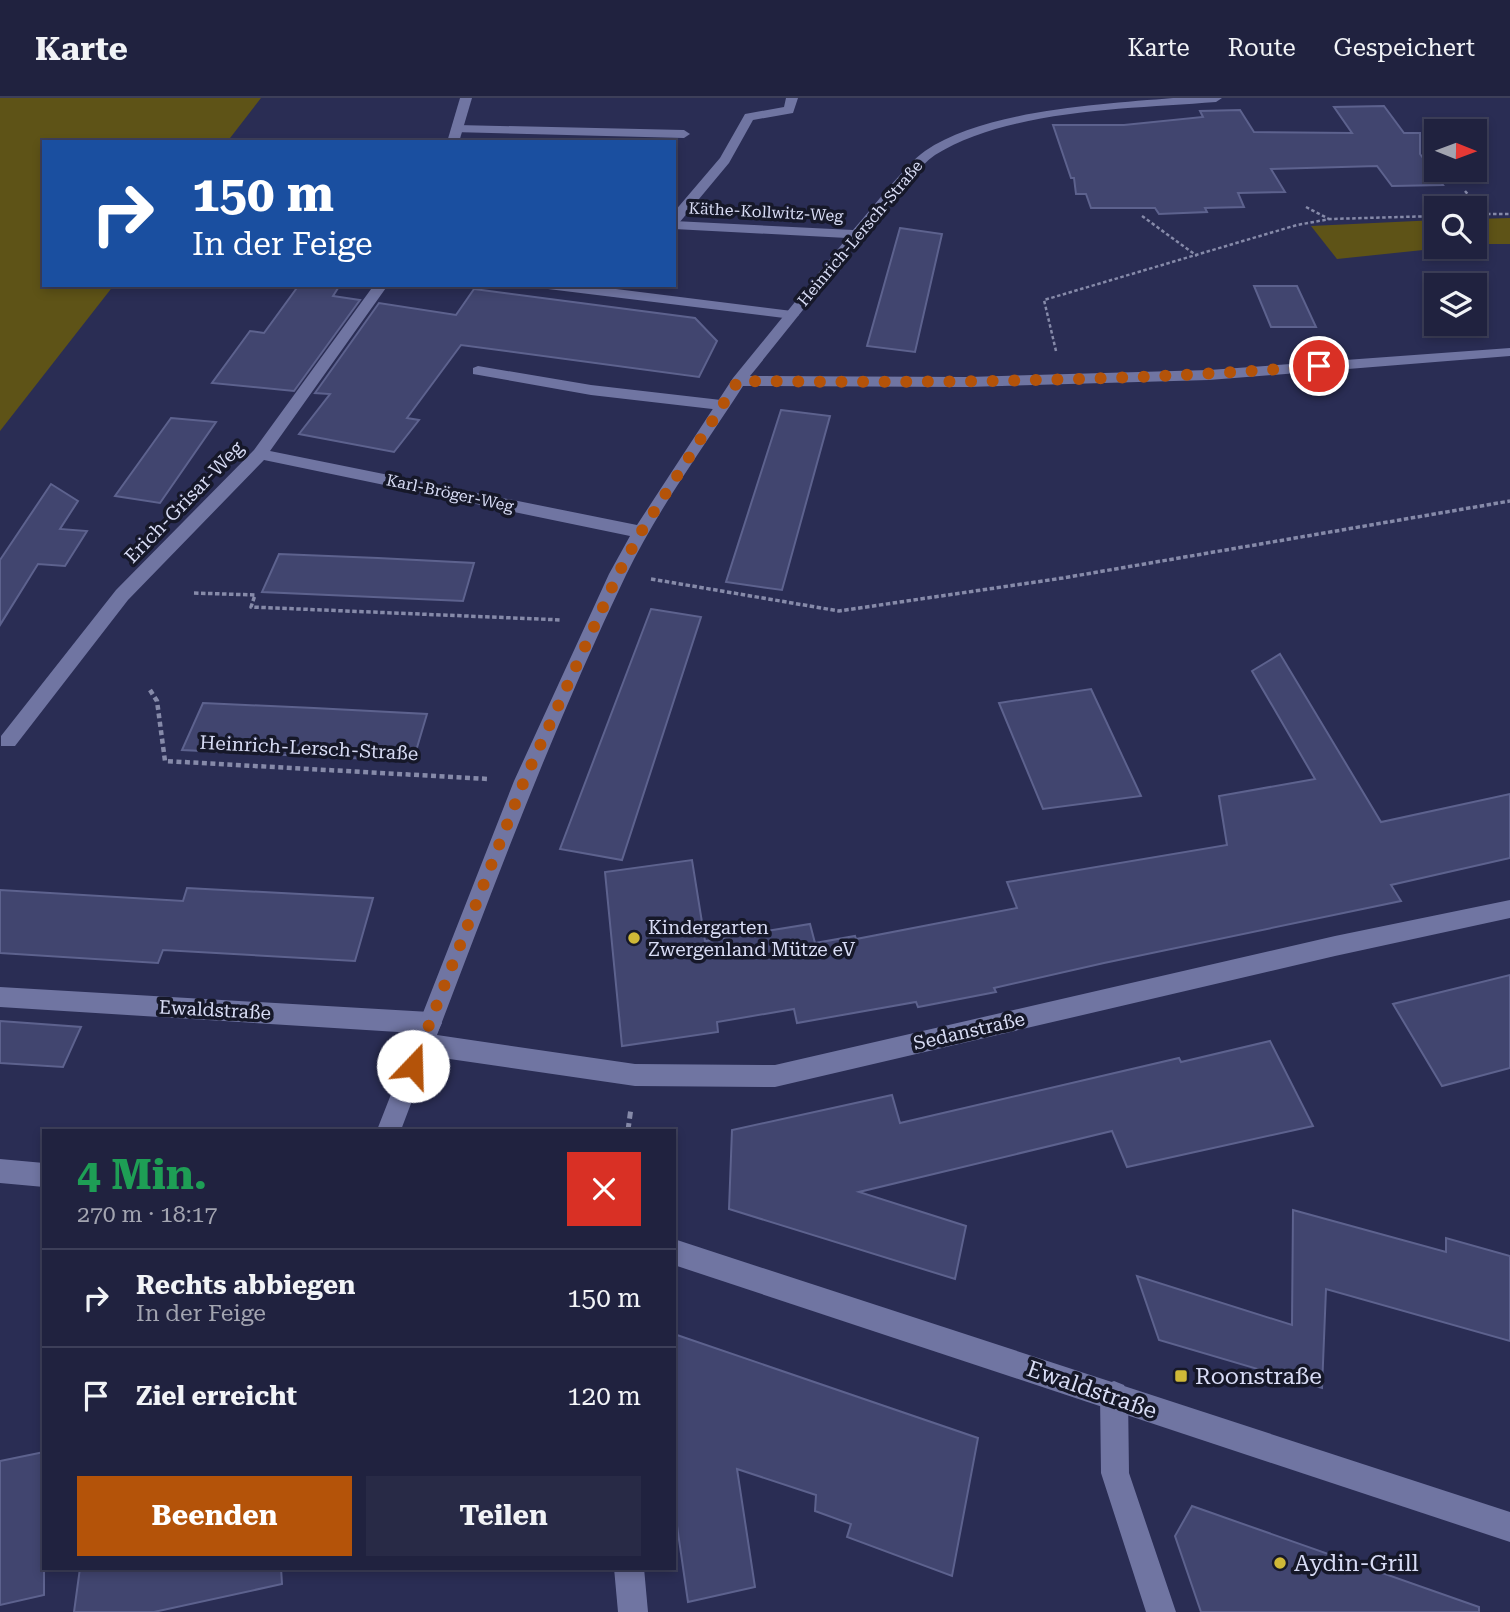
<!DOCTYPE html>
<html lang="de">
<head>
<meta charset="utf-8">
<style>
	:root { --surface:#20223f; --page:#282a46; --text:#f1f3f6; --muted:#a2a4b0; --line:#3d3f59; --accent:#b45309 }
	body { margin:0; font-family:"Roboto Serif",serif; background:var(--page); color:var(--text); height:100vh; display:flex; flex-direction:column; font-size:26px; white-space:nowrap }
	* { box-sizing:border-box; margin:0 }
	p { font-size:23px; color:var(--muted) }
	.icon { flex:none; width:38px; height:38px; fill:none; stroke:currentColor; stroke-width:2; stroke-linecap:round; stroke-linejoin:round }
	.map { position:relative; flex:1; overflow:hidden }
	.sheet { position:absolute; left:42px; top:1031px; width:634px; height:441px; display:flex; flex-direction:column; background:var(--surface); border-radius:0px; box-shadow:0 4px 10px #0003,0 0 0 2px var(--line) }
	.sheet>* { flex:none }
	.top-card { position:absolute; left:42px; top:42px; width:634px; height:147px; border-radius:0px; box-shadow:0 4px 10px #0003,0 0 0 2px var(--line); background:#1a4fa0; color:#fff; overflow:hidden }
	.needle { width:46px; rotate:91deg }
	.buttons { position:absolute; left:1424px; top:21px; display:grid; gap:14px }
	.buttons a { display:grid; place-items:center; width:63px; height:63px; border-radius:0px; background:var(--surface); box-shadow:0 4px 10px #0003,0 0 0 2px var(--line); font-size:35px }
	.pin { position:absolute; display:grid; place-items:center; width:60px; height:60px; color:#fff; margin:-30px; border:4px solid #fff; border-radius:50%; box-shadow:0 2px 7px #0007 }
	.me { position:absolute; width:77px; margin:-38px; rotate:21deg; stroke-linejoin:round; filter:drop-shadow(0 0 5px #0008) }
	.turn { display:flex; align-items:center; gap:24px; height:147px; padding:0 35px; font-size:32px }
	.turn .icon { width:91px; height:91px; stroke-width:2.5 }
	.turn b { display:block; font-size:49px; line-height:60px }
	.round { display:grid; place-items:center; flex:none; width:74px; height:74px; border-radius:0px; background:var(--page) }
	.head { display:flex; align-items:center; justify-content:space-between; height:119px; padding:0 35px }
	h1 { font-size:42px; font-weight:700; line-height:52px; color:#1e9e55 }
	.cta { display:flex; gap:14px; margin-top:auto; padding:14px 35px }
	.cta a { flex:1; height:80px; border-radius:0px; background:var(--accent); color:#fff; font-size:28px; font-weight:700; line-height:80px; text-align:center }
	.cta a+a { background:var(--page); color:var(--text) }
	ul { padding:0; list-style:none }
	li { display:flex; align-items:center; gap:21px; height:98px; padding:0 35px; border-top:2px solid var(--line) }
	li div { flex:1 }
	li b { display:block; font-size:26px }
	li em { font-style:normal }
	header { display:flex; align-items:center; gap:42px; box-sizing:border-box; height:98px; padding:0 35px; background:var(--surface); border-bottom:2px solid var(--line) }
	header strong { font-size:33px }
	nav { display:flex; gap:38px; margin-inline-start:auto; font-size:24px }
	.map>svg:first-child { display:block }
</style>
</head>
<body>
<header>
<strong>Karte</strong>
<nav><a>Karte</a><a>Route</a><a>Gespeichert</a></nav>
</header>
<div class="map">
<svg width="1510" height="1514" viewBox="0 0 1510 1514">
	<rect width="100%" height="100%" fill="#2a2d54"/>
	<g fill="#5e5317">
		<polygon points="0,0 261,0 227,44 44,44 44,187 114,187 0,333"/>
		<polygon points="1510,120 1510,146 1475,146 1475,121"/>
		<polygon points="1437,122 1437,149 1452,149 1337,161 1311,128"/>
	</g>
	<g fill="#41456f" stroke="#5d628e" stroke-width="2">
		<polygon points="1384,8 1404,35 1420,35 1420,56 1443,87 1392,88 1377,68 1271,71 1285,94 1238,95 1244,109 1205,110 1207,114 1159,116 1155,110 1091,110 1086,96 1076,96 1074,80 1071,80 1053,27 1124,27 1203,19 1200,13 1240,12 1254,34 1352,35 1334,9"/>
		<polygon points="900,130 942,136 915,254 867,248"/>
		<polygon points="299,187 340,187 333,198 360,202 294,293 212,285 250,233 264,235"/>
		<polygon points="1254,188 1297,188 1316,229 1271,229"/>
		<polygon points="474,191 695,220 717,243 699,279 461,247 407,320 419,322 394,354 299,336 330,296 315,295 379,205 456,217"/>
		<polygon points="781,312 830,318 782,492 726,484"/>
		<polygon points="171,320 216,324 160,405 115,398"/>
		<polygon points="51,386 78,403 60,431 87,433 65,468 38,466 0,527 0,462"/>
		<polygon points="279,456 378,460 474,465 463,503 262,494"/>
		<polygon points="651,511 701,519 622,762 560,751"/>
		<polygon points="1280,556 1381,724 1510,696 1510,760 1391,787 1401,803 1104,865 994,890 996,894 918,909 916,904 797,925 794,911 717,924 718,934 622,948 605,774 692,762 705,843 810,826 815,845 855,838 856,841 1017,810 1007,784 1227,747 1219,698 1315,681 1252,573"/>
		<polygon points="1091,591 1141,698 1043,711 999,605"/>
		<polygon points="203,605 314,610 427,616 413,663 182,652"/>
		<polygon points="187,790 373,800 355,863 163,852 158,865 0,855 0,792 183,803"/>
		<polygon points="1510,877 1510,970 1442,988 1393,906"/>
		<polygon points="0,923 81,929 63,969 0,965"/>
		<polygon points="1270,943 1313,1028 1127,1069 1112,1033 859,1094 966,1128 955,1181 729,1111 732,1032 892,997 900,1025 1179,960 1181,964"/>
		<polygon points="1293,1112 1446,1154 1446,1140 1510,1158 1510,1243 1326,1191 1322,1290 1159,1242 1137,1178 1292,1227"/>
		<polygon points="674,1236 978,1340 952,1478 847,1439 851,1426 815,1413 816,1397 737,1371 755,1489 688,1504 674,1407"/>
		<polygon points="44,1354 44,1497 0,1507 0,1363"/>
		<polygon points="1192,1408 1479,1509 1479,1514 1201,1514 1175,1438"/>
		<polygon points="80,1470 281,1470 282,1486 154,1514 74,1514"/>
	</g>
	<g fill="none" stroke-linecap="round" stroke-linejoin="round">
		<g stroke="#868aa9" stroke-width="2.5" stroke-dasharray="3.5 2.5" stroke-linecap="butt">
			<polyline points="1465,93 1484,115"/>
			<polyline points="1306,109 1329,121"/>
			<polyline points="1475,116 1510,116"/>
			<polyline points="1142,118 1197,158"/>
			<polyline points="1056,253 1044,202 1297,127 1330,121 1437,118"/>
		</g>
		<g stroke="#868aa9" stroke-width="3.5" stroke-dasharray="4.5 2.5" stroke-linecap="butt">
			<polyline points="651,481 839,513 1063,480 1510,403"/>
			<polyline points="194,495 255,497 251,509 562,522"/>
		</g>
		<polyline stroke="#868aa9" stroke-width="4.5" stroke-dasharray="5 3.5" stroke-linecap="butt" points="150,592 157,603 165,663 489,681"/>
		<polyline stroke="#868aa9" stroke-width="5" stroke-dasharray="7 4.5" stroke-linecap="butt" points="628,1032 631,1010"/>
		<g fill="#7075a2" fill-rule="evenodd">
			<polygon points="786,0 798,0 793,15 753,22 729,65 679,125 674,126 674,114 720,60 745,16 784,9"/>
			<polygon points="457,27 684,32 690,36 684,40 453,34 453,28"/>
			<polygon points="541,187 584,187 792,213 799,217 792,221 548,191"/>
			<polygon points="478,268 591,287 721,302 729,307 721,312 591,297 473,276 473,270"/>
			<polygon points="0,889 430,914 438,917 442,925 438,933 430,936 0,909"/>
		</g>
		<g fill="#7075a2" fill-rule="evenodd">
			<polygon points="460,0 472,0 459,44 447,44"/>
			<path d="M1173 0H1222L1216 4C1130 11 1009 11 935 57 919 68 905 90 892 105 842 161 797 220 750 278L968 279 1209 272 1510 250V258L1209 282 968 289 743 288C703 350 658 411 626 477 554 627 496 782 437 937L635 966 775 967 1335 838 1510 802V820L1335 858 775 989 635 988 429 958 401 1032H377L514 683 609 476 630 438 264 362 128 502 15 648H1V638L116 492 254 352 374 187H388L270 353 637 427 733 280 847 140 674 131V123L853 132C871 112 905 67 925 53 984 12 1102 6 1173 0Z"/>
			<polygon points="1114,1283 1124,1287 1128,1297 1129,1375 1176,1514 1146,1514 1101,1375 1100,1297 1104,1287"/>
			<polygon points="614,1470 644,1470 648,1514 618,1514"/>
		</g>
		<g fill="#7075a2" fill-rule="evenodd">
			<polygon points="0,1061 44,1065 44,1089 0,1085"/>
			<polygon points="674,1141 1510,1414 1510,1444 674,1167"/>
		</g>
	</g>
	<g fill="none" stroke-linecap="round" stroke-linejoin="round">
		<path stroke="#b45309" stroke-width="12" stroke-dasharray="0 21.6" d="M413 968 524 683 618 476 641 434 738 283C932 285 1125 284 1319 268"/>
	</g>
	<g fill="#cfb837" stroke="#161829" stroke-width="2.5">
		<circle cx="634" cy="840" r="7"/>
		<rect x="1174" y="1271" width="14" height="14" rx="3.5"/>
		<circle cx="1280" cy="1465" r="7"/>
	</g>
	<g text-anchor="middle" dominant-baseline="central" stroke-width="7" stroke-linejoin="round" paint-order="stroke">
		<g font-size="16" fill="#d8dcf5" stroke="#161829">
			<text transform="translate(766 114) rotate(3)">Käthe-Kollwitz-Weg</text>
			<text transform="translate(860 135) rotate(-50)">Heinrich-Lersch-Straße</text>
			<text transform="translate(450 395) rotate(12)">Karl-Bröger-Weg</text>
		</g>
		<g font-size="19" fill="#d8dcf5" stroke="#161829">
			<text transform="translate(184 404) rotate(-46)">Erich-Grisar-Weg</text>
			<text transform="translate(309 650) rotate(3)">Heinrich-Lersch-Straße</text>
			<text transform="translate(215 912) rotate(3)">Ewaldstraße</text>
			<text transform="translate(969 933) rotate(-13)">Sedanstraße</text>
		</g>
		<g font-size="19" fill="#d8dcf5" stroke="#161829" text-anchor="start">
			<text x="648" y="829">Kindergarten<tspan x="648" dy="22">Zwergenland Mütze eV</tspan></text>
		</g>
		<g font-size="23" fill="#d8dcf5" stroke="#161829" text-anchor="start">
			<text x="1195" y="1278">Roonstraße</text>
			<text x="1294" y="1465">Aydin-Grill</text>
		</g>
		<g font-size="23" fill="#d8dcf5" stroke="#161829">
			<text transform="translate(1092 1292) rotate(19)">Ewaldstraße</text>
		</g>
	</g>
</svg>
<div class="buttons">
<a><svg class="needle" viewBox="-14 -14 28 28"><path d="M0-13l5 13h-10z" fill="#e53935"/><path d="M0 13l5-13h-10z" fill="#a2a4b0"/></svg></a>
<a><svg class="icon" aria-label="search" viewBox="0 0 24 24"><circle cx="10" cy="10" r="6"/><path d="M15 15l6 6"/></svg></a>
<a><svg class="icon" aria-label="layers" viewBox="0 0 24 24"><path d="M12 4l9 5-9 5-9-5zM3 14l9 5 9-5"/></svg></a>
</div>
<div class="pin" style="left:1319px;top:268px;background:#d93025"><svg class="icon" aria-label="arrive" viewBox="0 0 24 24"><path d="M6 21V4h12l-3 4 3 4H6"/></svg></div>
<svg class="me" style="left:413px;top:968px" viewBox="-20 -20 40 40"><circle r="19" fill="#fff"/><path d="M0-13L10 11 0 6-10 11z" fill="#b45309"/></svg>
<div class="top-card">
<div class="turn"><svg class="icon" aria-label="right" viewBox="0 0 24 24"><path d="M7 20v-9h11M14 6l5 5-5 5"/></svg><div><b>150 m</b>In der Feige</div></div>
</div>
<section class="sheet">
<div class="head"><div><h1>4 Min.</h1><p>270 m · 18:17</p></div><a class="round" style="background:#d93025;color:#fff"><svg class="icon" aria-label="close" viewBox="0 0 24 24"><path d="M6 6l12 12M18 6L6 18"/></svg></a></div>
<ul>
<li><svg class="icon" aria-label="right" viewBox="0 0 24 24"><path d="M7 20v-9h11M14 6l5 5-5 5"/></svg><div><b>Rechts abbiegen</b><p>In der Feige</p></div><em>150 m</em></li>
<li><svg class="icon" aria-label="arrive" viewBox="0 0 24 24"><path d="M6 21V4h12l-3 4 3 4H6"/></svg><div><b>Ziel erreicht</b></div><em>120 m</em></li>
</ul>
<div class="cta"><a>Beenden</a><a>Teilen</a></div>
</section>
</div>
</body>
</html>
